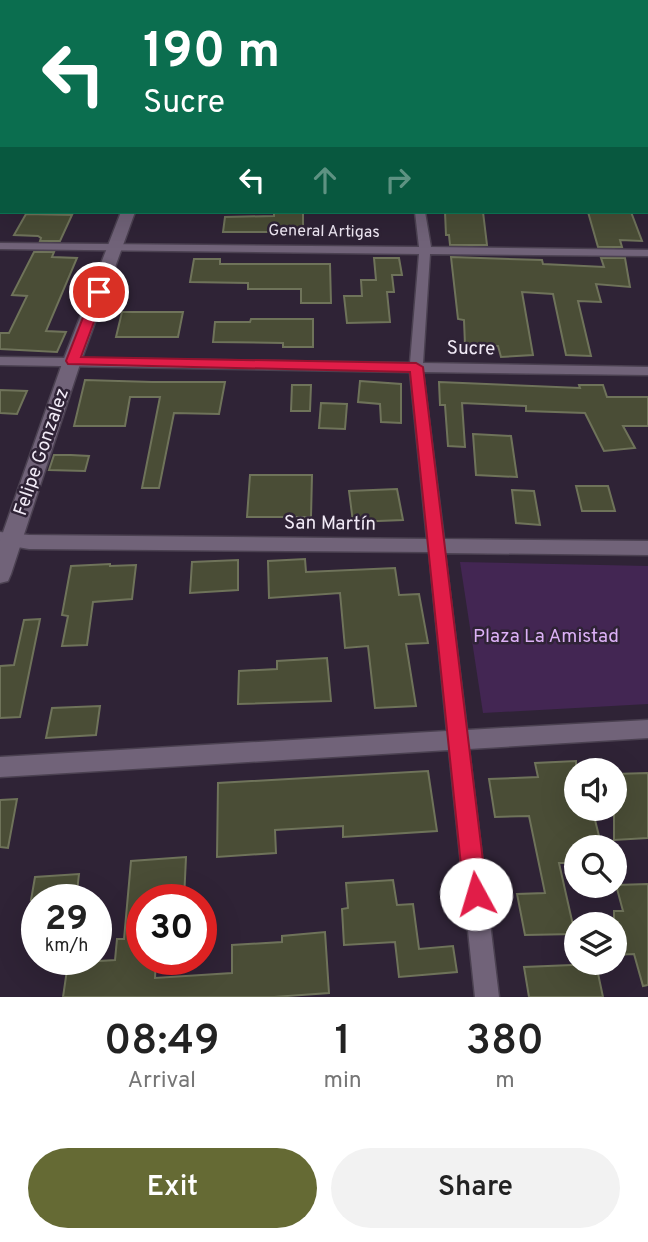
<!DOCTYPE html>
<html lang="en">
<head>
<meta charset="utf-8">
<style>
	:root { --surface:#fff; --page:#f2f2f2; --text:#222; --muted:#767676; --accent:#656a34 }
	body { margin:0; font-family:Overpass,sans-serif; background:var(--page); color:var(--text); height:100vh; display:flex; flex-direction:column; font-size:26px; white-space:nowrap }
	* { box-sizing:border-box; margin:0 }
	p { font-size:23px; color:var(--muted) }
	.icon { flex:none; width:38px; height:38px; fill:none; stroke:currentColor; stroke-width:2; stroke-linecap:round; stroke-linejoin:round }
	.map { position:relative; height:997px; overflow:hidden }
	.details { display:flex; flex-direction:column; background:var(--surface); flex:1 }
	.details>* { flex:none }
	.banner { position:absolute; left:0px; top:0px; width:649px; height:214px; box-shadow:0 7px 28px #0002; background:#0b6e4f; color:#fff; overflow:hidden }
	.tools { position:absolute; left:564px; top:758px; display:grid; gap:14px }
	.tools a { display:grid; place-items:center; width:63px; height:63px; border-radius:50%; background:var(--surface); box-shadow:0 7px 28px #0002; font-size:35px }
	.speed { position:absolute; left:21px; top:884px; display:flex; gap:14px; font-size:35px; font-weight:700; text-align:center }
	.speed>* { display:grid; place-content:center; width:91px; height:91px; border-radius:50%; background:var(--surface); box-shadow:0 7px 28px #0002; line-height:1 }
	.speed small { font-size:18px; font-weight:400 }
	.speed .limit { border:10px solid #d22; background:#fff; color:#111 }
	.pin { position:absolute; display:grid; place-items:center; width:60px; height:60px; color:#fff; margin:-30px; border:4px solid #fff; border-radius:50%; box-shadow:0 2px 7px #0007 }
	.me { position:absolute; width:77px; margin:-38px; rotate:354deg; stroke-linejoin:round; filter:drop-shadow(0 0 5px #0008) }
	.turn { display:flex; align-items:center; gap:24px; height:147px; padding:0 28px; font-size:32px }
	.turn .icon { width:91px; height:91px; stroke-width:2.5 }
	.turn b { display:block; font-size:49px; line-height:60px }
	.lanes { display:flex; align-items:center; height:66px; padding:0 28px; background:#0003; justify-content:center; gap:35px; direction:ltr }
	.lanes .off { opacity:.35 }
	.eta { display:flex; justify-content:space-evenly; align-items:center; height:119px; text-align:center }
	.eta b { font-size:42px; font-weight:600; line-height:49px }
	.primary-button { display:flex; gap:14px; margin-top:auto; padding:14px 28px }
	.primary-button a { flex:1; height:80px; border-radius:42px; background:var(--accent); color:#fff; font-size:28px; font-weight:600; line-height:80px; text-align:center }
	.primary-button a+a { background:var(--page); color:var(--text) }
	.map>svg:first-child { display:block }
</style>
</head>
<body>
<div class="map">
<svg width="648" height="997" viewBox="0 0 648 997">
	<rect width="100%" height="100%" fill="#2f2336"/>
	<polygon fill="#432653" points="460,562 648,566 648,704 483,713"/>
	<g fill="#4a4d36" stroke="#6f735a" stroke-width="2">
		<polygon points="274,212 303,212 303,232 223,232 225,217 274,216"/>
		<polygon points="445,212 483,212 487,245 450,245 449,235 446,235"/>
		<polygon points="588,212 631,212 642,241 620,240 622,247 598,247"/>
		<polygon points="26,214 72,215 60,241 40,241 41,238 38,236 14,235"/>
		<polygon points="34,252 54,252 52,257 77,258 46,331 66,332 57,352 0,349 0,333 9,333 27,296 12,295"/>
		<polygon points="451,257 542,260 543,264 604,267 601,258 625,258 630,287 596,284 601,302 578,301 591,356 566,355 553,294 522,292 533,355 501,357 498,346 465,345 464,320 458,319"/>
		<polygon points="374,258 399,258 402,275 392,275 394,292 387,292 390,322 347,323 344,296 362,296 361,280 376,280"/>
		<polygon points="194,259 220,259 220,264 330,264 331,303 301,303 301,289 248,289 248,283 190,282"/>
		<polygon points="122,312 183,312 178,337 116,337"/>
		<polygon points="251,319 313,319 313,347 283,347 283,343 213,342 215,322 250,322"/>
		<polygon points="85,380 152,382 225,382 219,414 174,413 159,488 142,488 160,397 130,397 125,426 74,426"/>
		<polygon points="360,381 401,384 401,423 381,422 380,404 358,402"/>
		<polygon points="439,382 580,388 579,385 603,385 607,397 648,397 648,426 623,426 635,448 604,451 585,413 526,411 526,406 462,403 465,447 448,446 445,405 440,405"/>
		<polygon points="292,385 311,385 310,411 291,411"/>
		<polygon points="0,390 27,391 17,414 0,413"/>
		<polygon points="321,403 347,404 345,429 319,428"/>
		<polygon points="473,434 511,436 517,477 476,475"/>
		<polygon points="54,455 71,455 89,456 85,471 49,470"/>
		<polygon points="250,475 312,475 311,517 247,517"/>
		<polygon points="576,486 608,486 615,511 582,511"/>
		<polygon points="397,489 403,520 353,522 349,491"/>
		<polygon points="512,490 534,491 540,525 516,523"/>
		<polygon points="305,559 306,572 395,568 399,595 419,594 428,643 406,644 416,706 375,708 368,646 345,648 340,593 269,598 268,561"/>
		<polygon points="238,560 238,590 190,593 192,562"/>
		<polygon points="110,564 110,566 136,565 132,599 93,602 87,645 62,646 68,616 62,615 71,566"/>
		<polygon points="40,619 20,717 0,718 0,666 14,665 24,620"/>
		<polygon points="327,658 331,701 238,704 239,671 277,669 277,661"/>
		<polygon points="100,706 96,735 46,738 52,708"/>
		<polygon points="576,761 576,808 592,808 600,840 591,841 593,847 576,847 576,863 559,863 575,934 525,935 517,894 545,893 529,816 495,817 489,779 538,777 535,763"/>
		<polygon points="428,771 437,831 343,837 343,826 275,830 276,853 217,857 218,783"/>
		<polygon points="648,773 648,838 614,840 614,774"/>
		<polygon points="17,799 8,848 0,847 0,800"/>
		<polygon points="186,857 184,900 142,900 142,959 156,959 155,978 232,973 232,945 282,942 282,936 325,932 329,993 274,997 63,997 68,963 115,960 117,939 124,939 131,861"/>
		<polygon points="79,874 76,900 31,900 35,877"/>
		<polygon points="393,880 397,905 413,904 419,949 453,946 457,972 399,977 395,942 344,945 342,909 348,908 346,883"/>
		<polygon points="648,884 648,985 643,986 634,954 614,955 614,911 623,911 616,885"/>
		<polygon points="596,964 603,997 529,997 524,967"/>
	</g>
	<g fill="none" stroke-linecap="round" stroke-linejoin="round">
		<g stroke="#4b4151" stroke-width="3">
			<g id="minor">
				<polygon points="0,0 197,0 200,2 2,2"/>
				<rect x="388" y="0" width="6" height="2"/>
				<polygon points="558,0 564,0 565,2 558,2"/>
				<polygon points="0,27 2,27 0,33"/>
				<rect x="0" y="42" width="2" height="4"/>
				<rect x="0" y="90" width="2" height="6"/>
				<rect x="0" y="158" width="2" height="6"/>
				<polygon points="415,212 425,212 431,247 648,250 648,256 430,254 423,363 648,367 648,375 423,372 444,539 648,541 648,555 445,553 467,730 648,720 648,738 469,749 499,997 475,997 449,750 0,777 0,757 447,731 429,552 29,549 0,544 0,532 29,535 427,539 410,372 0,365 0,357 410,363 419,254 0,249 0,243 419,247"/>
			</g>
		</g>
		<g stroke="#4b4151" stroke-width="3">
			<g id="tertiary">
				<polygon points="200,0 210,0 199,2"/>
				<polygon points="121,212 135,212 81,361 11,574 8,581 0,583 0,541 63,361"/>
			</g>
		</g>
		<use href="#minor" fill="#716379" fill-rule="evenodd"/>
		<use href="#tertiary" fill="#716379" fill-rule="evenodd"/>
	</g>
	<polygon fill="#e11d48" stroke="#92132f" stroke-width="2" points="99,288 105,292 81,357 416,363 423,367 487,894 484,903 476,906 468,903 464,894 410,372 68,364 66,361 93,292"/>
	<g text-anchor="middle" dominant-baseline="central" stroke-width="5" stroke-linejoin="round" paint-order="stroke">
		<g font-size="16" fill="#f1eaf6" stroke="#2f2336">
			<text transform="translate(324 232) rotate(1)">General Artigas</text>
		</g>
		<g font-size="19" fill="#f1eaf6" stroke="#2f2336">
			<text transform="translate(471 349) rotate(1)">Sucre</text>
			<text transform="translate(42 452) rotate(-71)">Felipe Gonzalez</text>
			<text transform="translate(330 524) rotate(1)">San Martín</text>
		</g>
		<g font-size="19" fill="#dcb1f6" stroke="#2f2336">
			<text x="546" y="637">Plaza La Amistad</text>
		</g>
	</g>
</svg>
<div class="tools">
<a><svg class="icon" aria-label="sound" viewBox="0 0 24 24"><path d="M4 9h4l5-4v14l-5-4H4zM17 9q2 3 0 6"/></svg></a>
<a><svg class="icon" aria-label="search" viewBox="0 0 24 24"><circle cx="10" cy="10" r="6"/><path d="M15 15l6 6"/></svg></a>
<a><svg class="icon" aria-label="layers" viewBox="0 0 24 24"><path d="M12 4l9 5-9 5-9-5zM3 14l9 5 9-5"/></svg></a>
</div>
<div class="speed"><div>29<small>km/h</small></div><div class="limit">30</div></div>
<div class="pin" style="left:99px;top:292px;background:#d93025"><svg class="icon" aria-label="arrive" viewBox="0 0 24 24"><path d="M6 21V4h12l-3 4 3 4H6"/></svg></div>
<svg class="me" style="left:476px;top:894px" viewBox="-20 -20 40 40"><circle r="19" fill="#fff"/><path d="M0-13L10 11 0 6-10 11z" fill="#e11d48"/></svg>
<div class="banner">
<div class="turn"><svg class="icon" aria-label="left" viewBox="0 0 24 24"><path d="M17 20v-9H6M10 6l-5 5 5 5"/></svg><div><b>190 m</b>Sucre</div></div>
<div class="lanes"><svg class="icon" aria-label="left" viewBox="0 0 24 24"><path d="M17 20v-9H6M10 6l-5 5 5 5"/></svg><svg class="icon off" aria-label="ahead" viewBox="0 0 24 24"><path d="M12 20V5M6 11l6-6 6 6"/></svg><svg class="icon off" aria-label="right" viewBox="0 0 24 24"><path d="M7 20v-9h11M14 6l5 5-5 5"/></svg></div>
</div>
</div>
<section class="details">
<div class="eta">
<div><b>08:49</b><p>Arrival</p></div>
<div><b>1</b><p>min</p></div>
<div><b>380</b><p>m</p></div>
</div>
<div class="primary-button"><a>Exit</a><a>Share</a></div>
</section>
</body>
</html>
